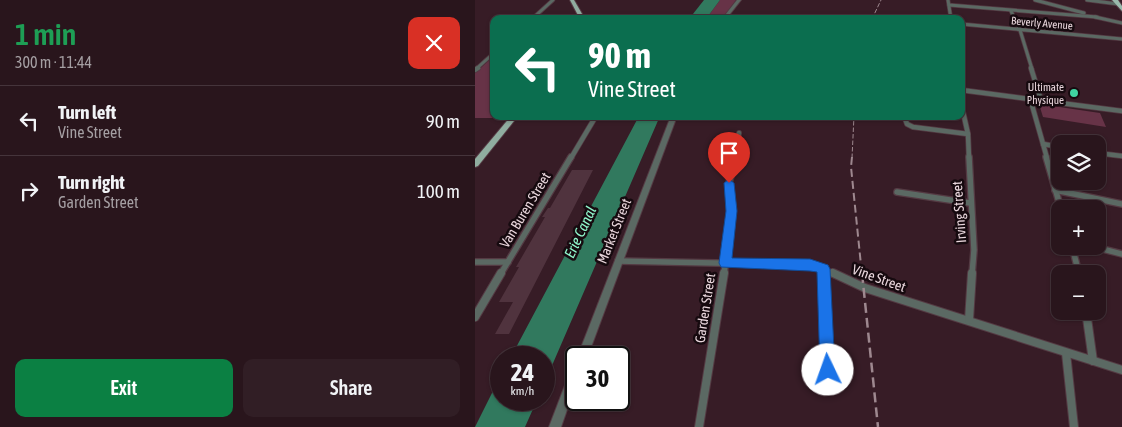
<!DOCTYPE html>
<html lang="en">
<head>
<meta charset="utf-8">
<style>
	:root { --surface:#29151c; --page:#311e25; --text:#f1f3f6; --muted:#a59fa3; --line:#45343b; --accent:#0b8043 }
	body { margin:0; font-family:"Asap Condensed",sans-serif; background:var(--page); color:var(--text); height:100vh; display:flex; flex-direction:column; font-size:19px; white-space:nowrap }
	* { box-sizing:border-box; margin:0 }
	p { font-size:16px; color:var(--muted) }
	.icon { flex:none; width:28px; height:28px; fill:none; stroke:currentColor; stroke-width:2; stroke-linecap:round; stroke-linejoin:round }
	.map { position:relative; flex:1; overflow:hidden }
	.details { display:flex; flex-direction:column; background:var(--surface); width:475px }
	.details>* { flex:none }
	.guide { position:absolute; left:15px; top:15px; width:475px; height:105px; border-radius:10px; box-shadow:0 1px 4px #0004,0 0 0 1px var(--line); background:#0b6e4f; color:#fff; overflow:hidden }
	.buttons { position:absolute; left:576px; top:135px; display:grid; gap:10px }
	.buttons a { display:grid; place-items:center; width:55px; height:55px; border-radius:10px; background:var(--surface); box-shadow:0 1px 4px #0004,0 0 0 1px var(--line); font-size:25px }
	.speed { position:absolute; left:15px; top:346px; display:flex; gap:10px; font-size:25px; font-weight:700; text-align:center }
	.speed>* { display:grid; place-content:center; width:65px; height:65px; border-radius:50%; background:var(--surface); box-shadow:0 1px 4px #0004,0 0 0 1px var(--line); line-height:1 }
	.speed small { font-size:12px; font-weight:400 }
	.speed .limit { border:2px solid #111; border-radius:8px; background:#fff; color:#111 }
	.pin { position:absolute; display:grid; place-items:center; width:42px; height:42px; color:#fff; margin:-51px -21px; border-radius:50% 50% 50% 0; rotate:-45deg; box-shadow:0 0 5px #0007 }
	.pin .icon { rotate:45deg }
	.me { position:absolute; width:55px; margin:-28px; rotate:357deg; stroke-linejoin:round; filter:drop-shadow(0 0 4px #0008) }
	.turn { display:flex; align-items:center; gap:18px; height:105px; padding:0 15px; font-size:22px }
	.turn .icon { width:65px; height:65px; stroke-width:2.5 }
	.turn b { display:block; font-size:35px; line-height:42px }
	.round { display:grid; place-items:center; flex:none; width:52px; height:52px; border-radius:10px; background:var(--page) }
	.summary { display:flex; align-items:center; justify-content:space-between; height:85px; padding:0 15px }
	h1 { font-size:30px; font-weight:600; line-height:38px; color:#1e9e55 }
	.primary-button { display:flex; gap:10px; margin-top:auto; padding:10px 15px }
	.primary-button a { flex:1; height:58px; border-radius:10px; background:var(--accent); color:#fff; font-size:20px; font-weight:600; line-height:58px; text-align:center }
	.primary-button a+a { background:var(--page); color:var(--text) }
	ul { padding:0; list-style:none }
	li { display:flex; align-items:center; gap:15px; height:70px; padding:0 15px; border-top:1px solid var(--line) }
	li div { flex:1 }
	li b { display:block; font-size:19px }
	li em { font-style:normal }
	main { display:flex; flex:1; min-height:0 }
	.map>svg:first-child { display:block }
</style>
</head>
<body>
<main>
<section class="details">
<div class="summary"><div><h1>1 min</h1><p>300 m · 11:44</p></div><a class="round" style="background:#d93025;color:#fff"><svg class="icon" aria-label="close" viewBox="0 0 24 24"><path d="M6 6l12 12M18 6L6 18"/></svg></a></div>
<ul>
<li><svg class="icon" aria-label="left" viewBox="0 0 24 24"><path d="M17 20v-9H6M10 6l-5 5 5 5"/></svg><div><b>Turn left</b><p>Vine Street</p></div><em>90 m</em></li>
<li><svg class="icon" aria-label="right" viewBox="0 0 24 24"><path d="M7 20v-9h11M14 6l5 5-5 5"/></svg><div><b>Turn right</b><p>Garden Street</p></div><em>100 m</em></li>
</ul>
<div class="primary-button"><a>Exit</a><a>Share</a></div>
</section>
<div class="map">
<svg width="647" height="427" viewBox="0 0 647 427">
	<rect width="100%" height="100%" fill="#371c26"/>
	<g fill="#673347">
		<polygon points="245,0 261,0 247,19 231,19"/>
		<polygon points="19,56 19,116 35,116 33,118 0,118 0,73"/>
		<polygon points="564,104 625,113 631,127 568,117"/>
	</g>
	<g fill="#31795e">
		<polygon points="229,0 245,0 231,19 214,19"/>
		<polygon points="164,116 185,116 69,384 69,358 36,357"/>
		<polygon points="26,375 26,400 62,400 50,427 0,427"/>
	</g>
	<polygon fill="#50333e" points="97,170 118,170 34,334 20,334 38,302 24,302 44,267 41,267 70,217 67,217 73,208 75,208"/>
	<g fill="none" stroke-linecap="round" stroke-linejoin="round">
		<g stroke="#543a43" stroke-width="4.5">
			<g id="minor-far3">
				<polyline points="473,0 476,19"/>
				<polyline points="560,0 609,13"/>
				<polyline points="612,0 643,4"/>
				<polyline points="474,5 622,17"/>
				<polyline points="536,11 545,30 557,69"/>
				<polyline points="620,17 647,23"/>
				<polyline points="57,19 78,0"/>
				<polyline points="486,24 647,39"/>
				<polyline points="1,69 19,53"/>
			</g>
		</g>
		<g stroke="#543a43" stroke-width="6">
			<g id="minor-far2">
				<polyline points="556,68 566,100"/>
				<polyline points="0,70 3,68"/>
				<polyline points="486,90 647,111"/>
				<polyline points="555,98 572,158"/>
				<polyline points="486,103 493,134 494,158"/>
				<polyline points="429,116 432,124 438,127 493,134"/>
				<polyline points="568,144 585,147"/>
				<polyline points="622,153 647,156"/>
				<polyline points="96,158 121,116"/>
				<polyline points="261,158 264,133"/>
			</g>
		</g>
		<g stroke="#543a43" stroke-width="8">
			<g id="minor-far1">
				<polyline points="494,157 499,250 497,275"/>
				<polyline points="571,157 586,209"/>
				<polyline points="580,190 647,204"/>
				<polyline points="422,192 495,203"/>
				<polyline points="597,246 604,274"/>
				<polyline points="616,246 647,254"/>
				<polyline points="143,261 335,265 361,275"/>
				<polyline points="0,262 33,262"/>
				<polyline points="348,269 348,275"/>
				<polyline points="25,275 96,157"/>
				<polyline points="249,275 256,211 254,183 261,157"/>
			</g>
		</g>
		<g stroke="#543a43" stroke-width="10">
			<g id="minor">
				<polyline points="348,273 353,370"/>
				<polyline points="358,273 390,288 647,370"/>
				<polyline points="611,311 618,361"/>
				<polyline points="0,317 26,273"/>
				<polyline points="494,320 497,273"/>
				<polyline points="591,353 599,427"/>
				<polyline points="224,427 249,273"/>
			</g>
		</g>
		<g stroke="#543a43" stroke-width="2">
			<g id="tertiary">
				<polygon points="262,0 266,0 251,19 247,19"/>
				<polygon points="196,116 202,116 112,358 102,358"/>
				<polygon points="101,366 101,384 86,427 74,427 97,367"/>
			</g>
		</g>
		<g stroke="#543a43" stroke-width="2">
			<g id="primary">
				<polygon points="95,0 99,0 110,19 105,19"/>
				<polygon points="36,116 43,116 3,166 0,167 0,159"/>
			</g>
		</g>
		<g stroke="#543a43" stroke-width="2">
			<polygon id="trunk" points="637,0 643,0 647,6 647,11"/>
		</g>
		<use href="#minor-far3" stroke="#5b6963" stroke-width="3"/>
		<use href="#minor-far2" stroke="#5b6963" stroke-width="4.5"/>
		<use href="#minor-far1" stroke="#5b6963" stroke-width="5.5"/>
		<use href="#minor" stroke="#5b6963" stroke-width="8"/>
		<use href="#tertiary" fill="#5b6963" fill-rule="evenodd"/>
		<use href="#primary" fill="#90ada0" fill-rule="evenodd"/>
		<use href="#trunk" fill="#9abaac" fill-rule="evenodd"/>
		<g stroke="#9e888f" stroke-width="1" stroke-dasharray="4.5 2" stroke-linecap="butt">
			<polyline points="397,19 406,0"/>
			<polyline points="377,158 379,116"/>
		</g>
		<polyline stroke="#9e888f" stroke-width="2" stroke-dasharray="8 4" stroke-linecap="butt" points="377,157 376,167 387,275"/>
		<polyline stroke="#9e888f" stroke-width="2.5" stroke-dasharray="10 5" stroke-linecap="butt" points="387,273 403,427"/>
	</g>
	<polygon fill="#1a73e8" stroke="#114b97" points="254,179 259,183 262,211 257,258 335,259 353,265 355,269 360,370 358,375 353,377 347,375 345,370 342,272 335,271 246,267 244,263 251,211 249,183"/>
	<circle fill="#40d4a2" stroke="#160a0f" stroke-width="2" cx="599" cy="93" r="5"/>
	<g text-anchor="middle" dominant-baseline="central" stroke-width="5" stroke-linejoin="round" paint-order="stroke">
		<g font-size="11" fill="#ead7dd" stroke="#160a0f">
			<text transform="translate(567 23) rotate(5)">Beverly Avenue</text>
		</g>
		<g font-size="11" fill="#ead7dd" stroke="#160a0f" text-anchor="end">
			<text x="589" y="87">Ultimate<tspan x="589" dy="13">Physique</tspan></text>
		</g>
		<g font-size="14" fill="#ead7dd" stroke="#160a0f">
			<text transform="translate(50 210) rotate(-59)">Van Buren Street</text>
			<text transform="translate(484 212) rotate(-94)">Irving Street</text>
			<text transform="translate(139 231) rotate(-68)">Market Street</text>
			<text transform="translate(404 278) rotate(20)">Vine Street</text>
			<text transform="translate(230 308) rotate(-81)">Garden Street</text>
		</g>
		<g font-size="15" font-style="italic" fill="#92facf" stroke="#160a0f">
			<text transform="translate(105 232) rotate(-65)">Erie Canal</text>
		</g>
	</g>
</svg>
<div class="buttons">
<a><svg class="icon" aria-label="layers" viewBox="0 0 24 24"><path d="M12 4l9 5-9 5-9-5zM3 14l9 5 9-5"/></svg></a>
<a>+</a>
<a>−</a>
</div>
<div class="speed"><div>24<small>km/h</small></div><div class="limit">30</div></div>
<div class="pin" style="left:254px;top:183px;background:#d93025"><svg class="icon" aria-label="arrive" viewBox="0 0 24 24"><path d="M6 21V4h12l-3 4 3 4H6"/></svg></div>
<svg class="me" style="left:353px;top:370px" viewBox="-20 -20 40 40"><circle r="19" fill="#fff"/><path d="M0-13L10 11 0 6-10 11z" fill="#1a73e8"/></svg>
<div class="guide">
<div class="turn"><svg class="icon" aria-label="left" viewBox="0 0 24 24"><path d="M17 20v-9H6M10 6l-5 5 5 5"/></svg><div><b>90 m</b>Vine Street</div></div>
</div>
</div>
</main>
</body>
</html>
